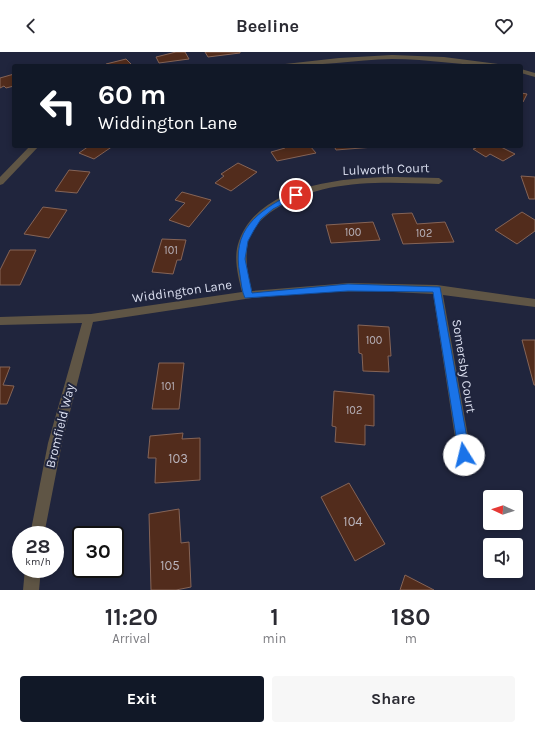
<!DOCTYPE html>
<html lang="en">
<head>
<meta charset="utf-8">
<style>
	:root { --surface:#fff; --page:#f7f7f7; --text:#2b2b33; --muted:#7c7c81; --accent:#111827 }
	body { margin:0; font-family:Karla,sans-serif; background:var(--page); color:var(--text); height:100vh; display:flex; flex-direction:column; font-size:15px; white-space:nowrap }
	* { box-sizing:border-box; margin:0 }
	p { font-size:13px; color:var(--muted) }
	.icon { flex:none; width:22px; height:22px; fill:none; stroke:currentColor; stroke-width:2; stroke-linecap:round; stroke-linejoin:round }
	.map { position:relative; height:538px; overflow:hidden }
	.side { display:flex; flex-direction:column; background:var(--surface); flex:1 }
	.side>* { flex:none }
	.guide { position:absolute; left:12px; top:12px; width:511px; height:84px; border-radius:4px; box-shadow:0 2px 6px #0003; background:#111827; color:#fff; overflow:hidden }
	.needle { width:26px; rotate:273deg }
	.buttons { position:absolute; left:483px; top:438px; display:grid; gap:8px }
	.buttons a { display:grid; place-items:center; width:40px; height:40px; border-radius:4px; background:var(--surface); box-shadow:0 2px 6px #0003; font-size:20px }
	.speed { position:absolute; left:12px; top:474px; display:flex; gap:8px; font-size:20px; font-weight:700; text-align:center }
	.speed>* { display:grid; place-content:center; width:52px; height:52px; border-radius:50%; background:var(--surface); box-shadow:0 2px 6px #0003; line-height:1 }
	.speed small { font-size:10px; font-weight:400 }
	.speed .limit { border:2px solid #111; border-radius:6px; background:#fff; color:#111 }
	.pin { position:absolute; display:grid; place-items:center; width:34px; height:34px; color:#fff; margin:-17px; border:2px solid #fff; border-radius:50%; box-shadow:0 1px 4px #0007 }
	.me { position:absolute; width:44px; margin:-22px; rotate:351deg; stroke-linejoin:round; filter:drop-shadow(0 0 3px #0008) }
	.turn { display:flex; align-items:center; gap:14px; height:84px; padding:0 20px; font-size:18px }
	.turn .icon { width:52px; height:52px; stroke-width:2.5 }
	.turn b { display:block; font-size:28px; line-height:34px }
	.eta { display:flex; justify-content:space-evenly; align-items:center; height:68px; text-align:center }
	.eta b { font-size:24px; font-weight:700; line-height:28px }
	.action { display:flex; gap:8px; margin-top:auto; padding:8px 20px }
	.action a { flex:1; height:46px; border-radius:4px; background:var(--accent); color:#fff; font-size:16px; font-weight:700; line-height:46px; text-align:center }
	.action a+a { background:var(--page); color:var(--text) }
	header { display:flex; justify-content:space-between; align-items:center; height:52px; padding:0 20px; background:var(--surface); font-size:18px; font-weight:700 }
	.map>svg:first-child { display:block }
</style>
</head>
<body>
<header><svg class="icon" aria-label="back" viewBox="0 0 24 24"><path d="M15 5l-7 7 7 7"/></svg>Beeline<svg class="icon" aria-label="heart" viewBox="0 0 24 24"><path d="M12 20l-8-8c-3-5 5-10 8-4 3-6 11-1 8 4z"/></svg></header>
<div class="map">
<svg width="535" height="538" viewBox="0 0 535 538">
	<rect width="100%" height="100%" fill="#20253d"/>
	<g fill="#522c1c" stroke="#856457">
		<polygon points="176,0 185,0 189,7 159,11 156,5"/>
		<polygon points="205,0 240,0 240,1 208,5"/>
		<polygon points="126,7 133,14 107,14 106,12"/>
		<polygon points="14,22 14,34 6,36 4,34 0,36 0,26"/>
		<polygon points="521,41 527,42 523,50 521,49"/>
		<polygon points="89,94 113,94 94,107 79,101"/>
		<polygon points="283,94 310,94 316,101 277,109 271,100 285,96"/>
		<polygon points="334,94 374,94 374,95 336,98"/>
		<polygon points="472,94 499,94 515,102 503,109 490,102 486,105 473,97 476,96"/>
		<polygon points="238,111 257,120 231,139 215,131 224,124 221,122"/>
		<polygon points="69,118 90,120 77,141 55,139"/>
		<polygon points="521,124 535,125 535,147 529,147"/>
		<polygon points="182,140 211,148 189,175 169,168 185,151 175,148"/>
		<polygon points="43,155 67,158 49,186 24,182"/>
		<polygon points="522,160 535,168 535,179 517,192 495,178"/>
		<polygon points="412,161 417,172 445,170 454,190 403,192 392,162"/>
		<polygon points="373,170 380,188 331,191 326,173"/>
		<polygon points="162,187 186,188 181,208 177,208 173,222 152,220"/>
		<polygon points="10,198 36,198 20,233 0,233 0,218"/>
		<polygon points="358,273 389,275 391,304 388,304 389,320 363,319 362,302 359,301"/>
		<polygon points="522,288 535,288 535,333 534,333"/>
		<polygon points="159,311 184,311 179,357 152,357"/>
		<polygon points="0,315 10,315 3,333 14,334 7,352 0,352"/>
		<polygon points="334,339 374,343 374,374 365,373 365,393 335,390 336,375 332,374"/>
		<polygon points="183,381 182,387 200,386 200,428 155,431 156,406 148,406 150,384"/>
		<polygon points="349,431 385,492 355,509 321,445"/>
		<polygon points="179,457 181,491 189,490 191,535 176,538 151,538 149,462"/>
		<polygon points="405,523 434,538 400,538"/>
	</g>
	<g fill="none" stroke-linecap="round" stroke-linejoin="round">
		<g fill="#5f5545" fill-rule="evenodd">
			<path d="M392 3 444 5 498 12 501 14C465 14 428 7 392 7 355 8 318 14 282 14L285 12 339 6Z"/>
			<polygon points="521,17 535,21 535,25 521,21"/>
			<polygon points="30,94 39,94 3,132 0,133 0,125"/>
			<path d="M396 125 439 126 443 129 439 132C383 130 323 126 274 158 263 165 251 177 248 190 245 206 247 220 251 235L252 239 349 231 437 233 535 247V255L443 243 474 418 472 422 467 424 462 422 460 418 433 242 373 239 316 240 252 246 93 270 62 391 44 483H30L48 391 82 271 0 273V265L91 262 242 240C238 224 233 205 239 189 259 132 346 125 396 125Z"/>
			<polygon points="25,517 41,517 39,538 23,538"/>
		</g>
	</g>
	<path fill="#1a73e8" stroke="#114b97" d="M293 141 300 143 273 157 261 167 254 178 248 189 245 207 252 241 348 232 440 235 470 403 468 407 464 408 460 407 459 403 433 240 348 239 245 246C242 240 241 230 240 223 231 177 257 160 293 141Z"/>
	<g text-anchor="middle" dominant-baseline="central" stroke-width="4" stroke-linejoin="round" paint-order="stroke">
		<g font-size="11" fill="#b8b2ba">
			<text x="353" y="180">100</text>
			<text x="424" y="181">102</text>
			<text x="171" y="198">101</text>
			<text x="374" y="288">100</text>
			<text x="168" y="334">101</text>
			<text x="354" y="358">102</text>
		</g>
		<g font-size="13" fill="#dadeef" stroke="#20253d">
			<text transform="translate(386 117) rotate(-2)">Lulworth Court</text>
			<text transform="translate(182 239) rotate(-8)">Widdington Lane</text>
			<text transform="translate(464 314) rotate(81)">Somersby Court</text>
			<text transform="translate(60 374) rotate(-76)">Bromfield Way</text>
		</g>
		<g font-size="13" fill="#b8b2ba">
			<text x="178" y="406">103</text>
			<text x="353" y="469">104</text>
			<text x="170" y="513">105</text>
		</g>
	</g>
</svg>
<div class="buttons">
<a><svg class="needle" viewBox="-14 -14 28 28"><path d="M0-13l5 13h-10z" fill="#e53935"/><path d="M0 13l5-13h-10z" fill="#7c7c81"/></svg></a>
<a><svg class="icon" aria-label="sound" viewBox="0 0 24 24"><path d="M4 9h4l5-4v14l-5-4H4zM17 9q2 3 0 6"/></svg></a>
</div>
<div class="speed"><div>28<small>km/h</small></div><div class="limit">30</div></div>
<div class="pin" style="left:296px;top:143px;background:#d93025"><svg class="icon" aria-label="arrive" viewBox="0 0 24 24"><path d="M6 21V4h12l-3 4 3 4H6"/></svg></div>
<svg class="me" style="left:464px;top:403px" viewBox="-20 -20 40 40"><circle r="19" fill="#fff"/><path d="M0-13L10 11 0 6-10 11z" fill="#1a73e8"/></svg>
<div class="guide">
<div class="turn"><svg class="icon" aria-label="left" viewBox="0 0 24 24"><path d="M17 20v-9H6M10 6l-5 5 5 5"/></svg><div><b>60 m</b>Widdington Lane</div></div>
</div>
</div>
<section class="side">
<div class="eta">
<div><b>11:20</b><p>Arrival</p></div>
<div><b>1</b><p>min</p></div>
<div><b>180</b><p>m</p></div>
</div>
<div class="action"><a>Exit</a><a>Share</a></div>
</section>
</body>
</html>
